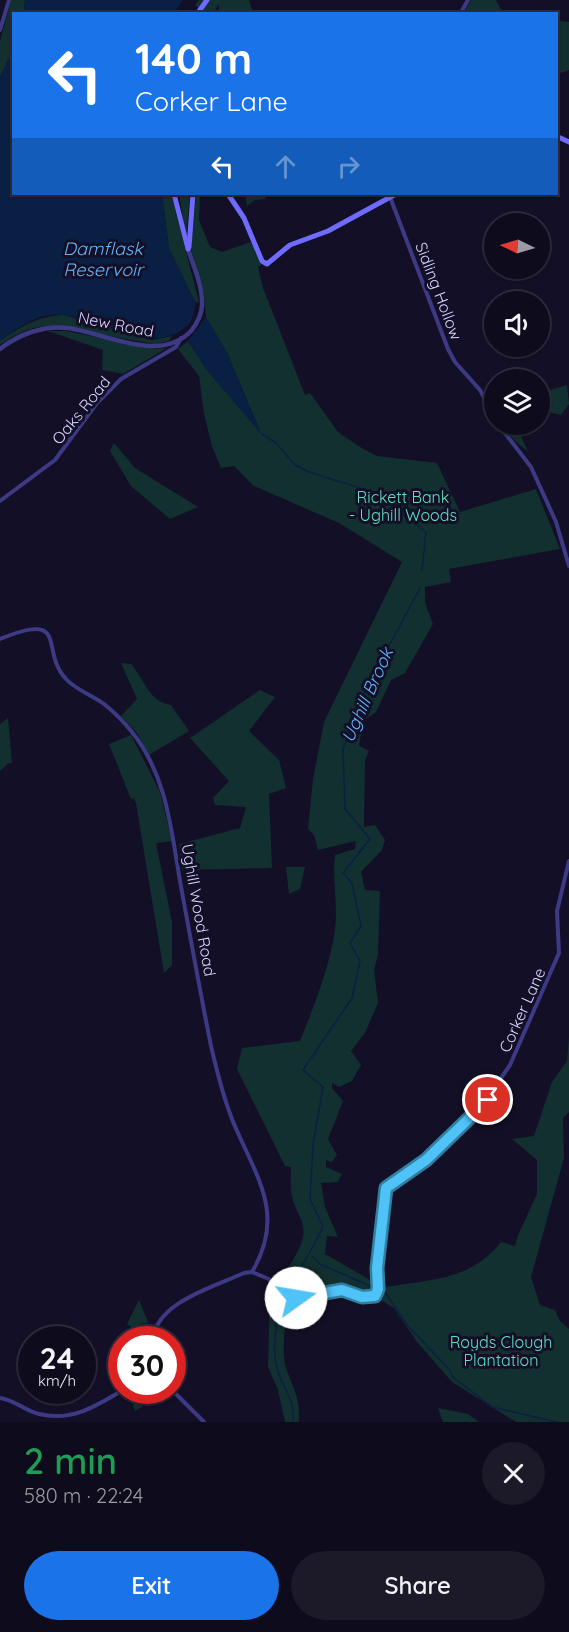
<!DOCTYPE html>
<html lang="en">
<head>
<meta charset="utf-8">
<style>
	:root { --surface:#0e0b1c; --page:#1c1929; --text:#f1f3f6; --muted:#9b9ba3; --line:#2e2b3b; --accent:#1a73e8 }
	body { margin:0; font-family:Quicksand,sans-serif; background:var(--page); color:var(--text); height:100vh; display:flex; flex-direction:column; font-size:22px; white-space:nowrap }
	* { box-sizing:border-box; margin:0 }
	p { font-size:20px; color:var(--muted) }
	.icon { flex:none; width:33px; height:33px; fill:none; stroke:currentColor; stroke-width:2; stroke-linecap:round; stroke-linejoin:round }
	.map { position:relative; height:1422px; overflow:hidden }
	.drawer { display:flex; flex-direction:column; background:var(--surface); flex:1 }
	.drawer>* { flex:none }
	.top-card { position:absolute; left:12px; top:12px; width:546px; height:183px; border-radius:0px; box-shadow:0 2px 4px #0004,0 0 0 2px var(--line); background:#1a73e8; color:#fff; overflow:hidden }
	.needle { width:39px; rotate:275deg }
	.controls { position:absolute; left:484px; top:213px; display:grid; gap:12px }
	.controls a { display:grid; place-items:center; width:66px; height:66px; border-radius:50%; background:var(--surface); box-shadow:0 2px 4px #0004,0 0 0 2px var(--line); font-size:30px }
	.speed { position:absolute; left:18px; top:1326px; display:flex; gap:12px; font-size:30px; font-weight:700; text-align:center }
	.speed>* { display:grid; place-content:center; width:78px; height:78px; border-radius:50%; background:var(--surface); box-shadow:0 2px 4px #0004,0 0 0 2px var(--line); line-height:1 }
	.speed small { font-size:15px; font-weight:400 }
	.speed .limit { border:9px solid #d22; background:#fff; color:#111 }
	.pin { position:absolute; display:grid; place-items:center; width:51px; height:51px; color:#fff; margin:-26px; border:3px solid #fff; border-radius:50%; box-shadow:0 2px 6px #0007 }
	.me { position:absolute; width:66px; margin:-33px; rotate:77deg; stroke-linejoin:round; filter:drop-shadow(0 0 4px #0008) }
	.turn { display:flex; align-items:center; gap:21px; height:126px; padding:0 24px; font-size:27px }
	.turn .icon { width:78px; height:78px; stroke-width:2.5 }
	.turn b { display:block; font-size:42px; line-height:51px }
	.lanes { display:flex; align-items:center; height:57px; padding:0 24px; background:#0003; justify-content:center; gap:30px; direction:ltr }
	.lanes .off { opacity:.35 }
	.round { display:grid; place-items:center; flex:none; width:63px; height:63px; border-radius:32px; background:var(--page) }
	.headline { display:flex; align-items:center; justify-content:space-between; height:102px; padding:0 24px }
	h1 { font-size:36px; font-weight:600; line-height:45px; color:#1e9e55 }
	.button { display:flex; gap:12px; margin-top:auto; padding:12px 24px }
	.button a { flex:1; height:69px; border-radius:36px; background:var(--accent); color:#fff; font-size:24px; font-weight:600; line-height:69px; text-align:center }
	.button a+a { background:var(--page); color:var(--text) }
	.map>svg:first-child { display:block }
</style>
</head>
<body>
<div class="map">
<svg width="569" height="1422" viewBox="0 0 569 1422">
	<rect width="100%" height="100%" fill="#130f26"/>
	<g fill="#12302f">
		<polygon points="11,0 25,0 24,13 14,14 13,50 0,77 0,41"/>
		<polygon points="199,0 249,0 253,13 219,13 219,4 213,13 200,13 201,10 195,5"/>
		<polygon points="471,0 496,0 503,13 463,13"/>
		<polygon points="556,20 569,22 569,70 557,74"/>
		<polygon points="162,194 171,194 199,302 195,302 169,248"/>
		<polygon points="179,194 190,194 186,238"/>
		<path d="M200 194 199 220 210 247 222 252 251 242 261 265 258 267 263 288 305 395 310 393 338 432 360 447 377 456 437 463 460 512 536 489 560 549 449 569 451 582 425 587V602L433 624 405 673 391 680 376 712 363 721 359 746 369 751 365 761 364 827 375 825 385 840 382 850 361 872 365 890 380 891 378 955 374 970 378 1003 365 1033 351 1051 361 1065 352 1081 339 1087 332 1083V1088L343 1101 328 1139 337 1155 332 1162 326 1160V1167L342 1174 338 1182 321 1183 325 1207 338 1237 327 1236 325 1254 372 1281 376 1288 374 1294 340 1287 284 1299C277 1278 297 1258 302 1241 308 1223 295 1213 292 1196 290 1187 291 1177 291 1167L285 1166 237 1069 242 1048 300 1041C313 1009 331 963 335 929 338 904 332 880 335 855L355 849 356 841 318 850 314 835 308 829 313 779 324 722 402 562 339 523 254 486 234 466 221 468 212 446 204 414 199 376 178 349 188 341 207 370 260 431 227 353 206 317 204 294 191 249 196 195Z"/>
		<polygon points="245,194 265,194 266,199 255,200 247,206"/>
		<path d="M64 315 152 340 172 336 169 341 155 344C137 341 119 338 100 334 59 325 37 318 0 345V341C22 326 37 316 64 315Z"/>
		<polygon points="48,331 66,331 156,349 167,348 123,374 102,370 103,350"/>
		<polygon points="567,385 569,404 561,415 540,410 540,393"/>
		<polygon points="504,425 516,425 528,452 513,439"/>
		<polygon points="114,443 135,468 198,507 170,519 131,486 110,451"/>
		<path d="M121 663 131 664C144 679 149 702 171 705L189 731 149 755 137 733 121 716 137 699Z"/>
		<polygon points="260,690 275,697 249,731 279,760 286,788 269,794 272,868 182,870 179,844 240,828 246,807 215,805 213,798 229,781 190,738"/>
		<polygon points="8,718 12,763 9,763 0,771 0,724"/>
		<polygon points="131,735 160,792 172,841 156,843 172,922 172,965 164,973 136,803 134,798 131,799 109,744"/>
		<polygon points="286,867 305,867 300,889 289,894"/>
		<path d="M569 1037V1112L563 1118 564 1158 531 1277 540 1305 555 1310 560 1321 569 1329V1422H516L452 1382 417 1342 394 1308 377 1298 381 1290 382 1256 386 1287C432 1279 470 1281 501 1242L515 1246 518 1235 537 1194V1160L512 1139 534 1136 552 1082 567 1061Z"/>
		<path d="M270 1289H275L277 1298 287 1303C286 1319 281 1352 286 1368 294 1390 300 1397 299 1422H285L278 1390 268 1367Z"/>
		<polygon points="139,1300 148,1322 132,1327 127,1324"/>
		<polygon points="129,1391 129,1390 153,1391 146,1394 142,1407 135,1411"/>
		<polygon points="438,1408 468,1414 479,1422 443,1422"/>
	</g>
	<g fill="#0a1f44">
		<polygon points="25,0 183,0 174,13 24,13"/>
		<path d="M13 50 14 194H162L169 248 195 302C195 313 192 324 182 330 141 355 102 317 62 315 37 313 19 327 0 341V77Z"/>
		<polygon points="206,317 227,353 261,434 207,370 188,341"/>
	</g>
	<g fill="none" stroke-linecap="round" stroke-linejoin="round">
		<g stroke="#0a1f44" stroke-width="1.5">
			<polyline points="262,434 276,443 295,465 309,472 373,492 426,532 422,570"/>
			<polyline points="312,1256 320,1264 386,1293 407,1325 449,1369 453,1377 492,1407 557,1422"/>
			<path d="M286 1298C295 1273 313 1251 323 1226L310 1199 313 1145 323 1087 303 1070 352 998 360 961 350 943 361 926 352 883 343 873 370 839 345 809 343 749 367 687 420 588"/>
			<path d="M284 1303C275 1320 272 1348 277 1368 282 1388 296 1399 293 1422"/>
		</g>
		<g stroke="#3d3a85" stroke-width="4">
			<polyline points="460,14 468,0"/>
			<polyline points="0,30 9,0"/>
			<polyline points="390,197 448,349 455,362 480,390 495,418"/>
			<polyline points="498,424 531,467 556,522 569,566"/>
			<polyline points="0,501 55,460 97,403 121,379 176,347 181,338"/>
			<path d="M0 639C71 610 39 651 66 679 76 690 92 695 104 704 114 712 124 722 132 732 167 776 171 829 180 881 190 936 200 991 211 1046 217 1072 224 1100 234 1124 257 1178 286 1215 252 1272"/>
			<path d="M152 1340C158 1301 214 1287 244 1273L252 1272 276 1282 283 1301 342 1290 361 1297 375 1296 378 1289 377 1268 386 1188 426 1160 479 1110 510 1065 559 953 557 911 569 861"/>
			<polyline points="172,1390 204,1422"/>
			<path d="M0 1398C15 1400 25 1411 39 1414 72 1422 96 1406 123 1390"/>
		</g>
		<path stroke="#3d3a85" stroke-width="4.5" d="M0 349C19 334 44 325 68 328 105 333 160 364 191 331 197 324 203 312 202 302 202 284 193 265 188 249"/>
		<g stroke="#6f6bff" stroke-width="5">
			<polyline points="197,14 207,0"/>
			<polyline points="556,136 569,142"/>
			<polyline points="174,194 188,249"/>
			<polyline points="228,194 244,218 262,261 267,264 290,245 328,231 396,194"/>
			<polyline points="189,247 193,194"/>
		</g>
	</g>
	<g fill="none" stroke-linecap="round" stroke-linejoin="round">
		<g stroke="#337fa1" stroke-width="15">
			<polyline id="route" points="296,1298 342,1290 362,1297 375,1296 378,1289 377,1268 386,1188 426,1160 488,1100"/>
		</g>
		<use href="#route" stroke="#4fc3f7" stroke-width="10"/>
	</g>
	<g text-anchor="middle" dominant-baseline="central" stroke-width="6" stroke-linejoin="round" paint-order="stroke">
		<g font-size="16" fill="#d9d4ff" stroke="#130f26">
			<text transform="translate(439 291) rotate(69)">Sidling Hollow</text>
			<text transform="translate(116 324) rotate(11)">New Road</text>
			<text transform="translate(81 410) rotate(-51)">Oaks Road</text>
			<text transform="translate(199 910) rotate(80)">Ughill Wood Road</text>
			<text transform="translate(522 1010) rotate(-66)">Corker Lane</text>
		</g>
		<g font-size="16" fill="#5fe0c0" stroke="#130f26">
			<text x="403" y="497">Rickett Bank<tspan x="403" dy="18">- Ughill Woods</tspan></text>
			<text x="501" y="1342">Royds Clough<tspan x="501" dy="18">Plantation</tspan></text>
		</g>
		<g font-size="18" font-style="italic" fill="#62b6ff" stroke="#130f26">
			<text x="103" y="248">Damflask<tspan x="103" dy="21">Reservoir</tspan></text>
			<text transform="translate(367 695) rotate(-66)">Ughill Brook</text>
		</g>
	</g>
</svg>
<div class="controls">
<a><svg class="needle" viewBox="-14 -14 28 28"><path d="M0-13l5 13h-10z" fill="#e53935"/><path d="M0 13l5-13h-10z" fill="#9b9ba3"/></svg></a>
<a><svg class="icon" aria-label="sound" viewBox="0 0 24 24"><path d="M4 9h4l5-4v14l-5-4H4zM17 9q2 3 0 6"/></svg></a>
<a><svg class="icon" aria-label="layers" viewBox="0 0 24 24"><path d="M12 4l9 5-9 5-9-5zM3 14l9 5 9-5"/></svg></a>
</div>
<div class="speed"><div>24<small>km/h</small></div><div class="limit">30</div></div>
<div class="pin" style="left:488px;top:1100px;background:#d93025"><svg class="icon" aria-label="arrive" viewBox="0 0 24 24"><path d="M6 21V4h12l-3 4 3 4H6"/></svg></div>
<svg class="me" style="left:296px;top:1298px" viewBox="-20 -20 40 40"><circle r="19" fill="#fff"/><path d="M0-13L10 11 0 6-10 11z" fill="#4fc3f7"/></svg>
<div class="top-card">
<div class="turn"><svg class="icon" aria-label="left" viewBox="0 0 24 24"><path d="M17 20v-9H6M10 6l-5 5 5 5"/></svg><div><b>140 m</b>Corker Lane</div></div>
<div class="lanes"><svg class="icon" aria-label="left" viewBox="0 0 24 24"><path d="M17 20v-9H6M10 6l-5 5 5 5"/></svg><svg class="icon off" aria-label="ahead" viewBox="0 0 24 24"><path d="M12 20V5M6 11l6-6 6 6"/></svg><svg class="icon off" aria-label="right" viewBox="0 0 24 24"><path d="M7 20v-9h11M14 6l5 5-5 5"/></svg></div>
</div>
</div>
<section class="drawer">
<div class="headline"><div><h1>2 min</h1><p>580 m · 22:24</p></div><a class="round"><svg class="icon" aria-label="close" viewBox="0 0 24 24"><path d="M6 6l12 12M18 6L6 18"/></svg></a></div>
<div class="button"><a>Exit</a><a>Share</a></div>
</section>
</body>
</html>
